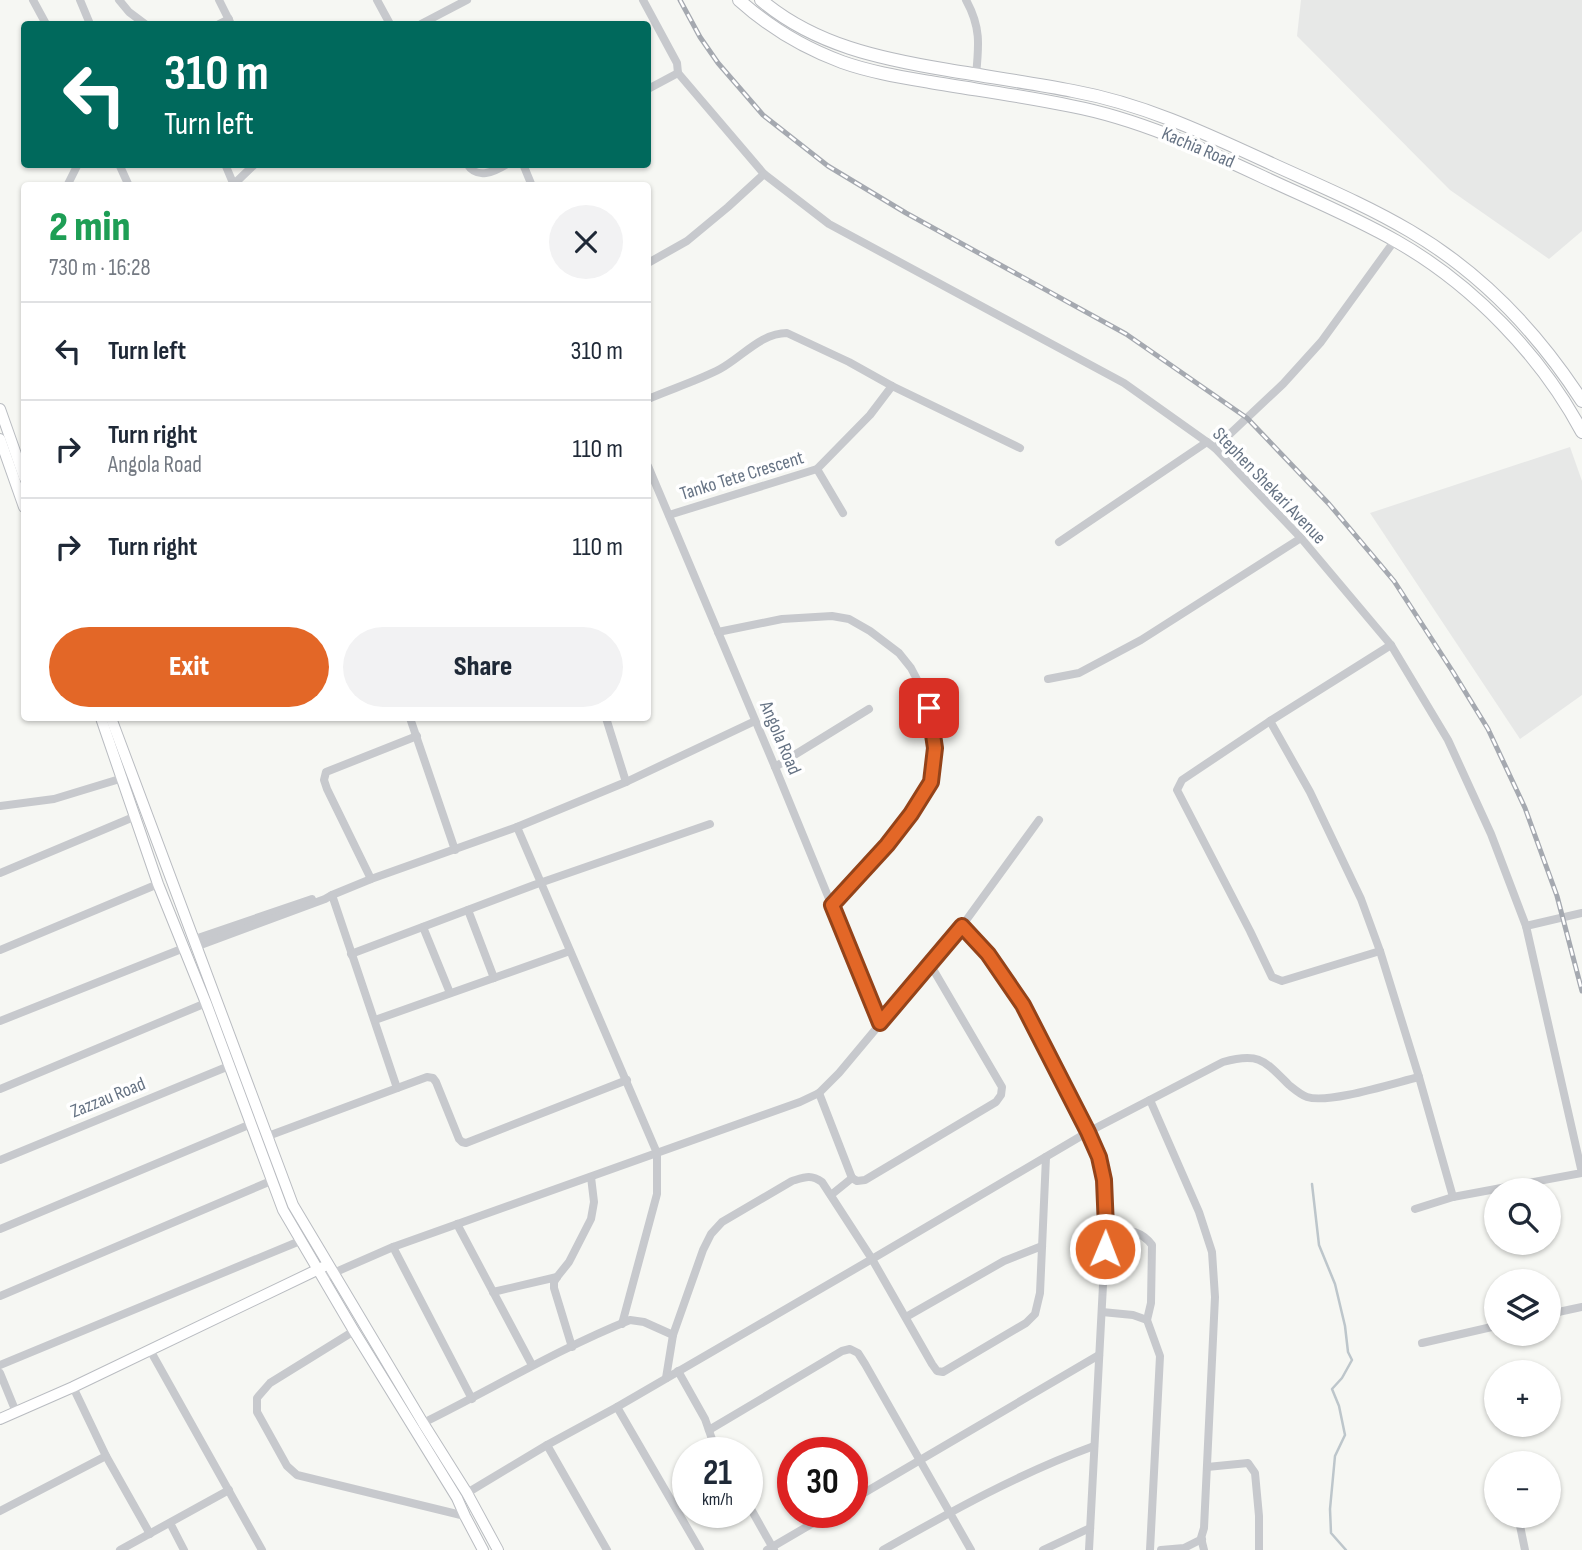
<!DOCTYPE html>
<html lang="en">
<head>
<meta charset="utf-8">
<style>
	:root { --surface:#fff; --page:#f2f2f3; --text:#1f2937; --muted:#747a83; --line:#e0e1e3; --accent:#e36727 }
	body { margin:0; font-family:"Sofia Sans Condensed",sans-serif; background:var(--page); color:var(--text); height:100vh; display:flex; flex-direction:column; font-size:26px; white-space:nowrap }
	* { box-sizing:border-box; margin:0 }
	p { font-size:23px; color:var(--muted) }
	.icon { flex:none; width:38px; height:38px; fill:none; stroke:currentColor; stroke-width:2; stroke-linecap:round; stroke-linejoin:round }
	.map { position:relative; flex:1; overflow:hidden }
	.details { position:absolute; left:21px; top:182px; width:630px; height:539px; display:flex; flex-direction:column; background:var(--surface); border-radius:7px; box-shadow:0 2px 5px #0004 }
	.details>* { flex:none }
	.banner { position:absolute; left:21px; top:21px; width:630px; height:147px; border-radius:7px; box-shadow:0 2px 5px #0004; background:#00695c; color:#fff; overflow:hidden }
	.buttons { position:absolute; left:1484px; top:1178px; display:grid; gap:14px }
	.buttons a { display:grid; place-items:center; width:77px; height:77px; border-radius:50%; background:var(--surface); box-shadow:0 2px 5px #0004; font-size:35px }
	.speed { position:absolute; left:672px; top:1437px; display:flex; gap:14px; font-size:35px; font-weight:700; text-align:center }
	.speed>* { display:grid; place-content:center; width:91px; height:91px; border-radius:50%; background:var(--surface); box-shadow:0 2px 5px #0004; line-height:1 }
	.speed small { font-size:18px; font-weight:400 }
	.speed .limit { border:10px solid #d22; background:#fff; color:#111 }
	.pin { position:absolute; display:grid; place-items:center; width:60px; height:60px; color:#fff; margin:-30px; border-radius:14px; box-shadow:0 4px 10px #0006 }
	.me { position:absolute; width:77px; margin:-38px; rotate:1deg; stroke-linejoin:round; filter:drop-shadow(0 0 5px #0008) }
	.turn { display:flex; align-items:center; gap:24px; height:147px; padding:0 28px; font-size:32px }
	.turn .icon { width:91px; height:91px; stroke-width:2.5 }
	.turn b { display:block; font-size:49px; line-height:60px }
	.round { display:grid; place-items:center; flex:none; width:74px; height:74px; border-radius:37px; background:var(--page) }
	.headline { display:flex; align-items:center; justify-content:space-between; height:119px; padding:0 28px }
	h1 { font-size:42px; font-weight:800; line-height:52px; color:#1e9e55 }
	.primary-button { display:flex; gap:14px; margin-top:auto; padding:14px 28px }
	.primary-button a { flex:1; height:80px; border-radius:42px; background:var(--accent); color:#fff; font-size:28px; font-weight:800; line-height:80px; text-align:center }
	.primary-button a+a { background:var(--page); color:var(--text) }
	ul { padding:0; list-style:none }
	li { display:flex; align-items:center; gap:21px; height:98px; padding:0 28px; border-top:2px solid var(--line) }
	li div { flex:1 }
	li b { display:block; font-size:26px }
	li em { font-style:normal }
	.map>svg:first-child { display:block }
</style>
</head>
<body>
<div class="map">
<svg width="1582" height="1550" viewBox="0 0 1582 1550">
	<rect width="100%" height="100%" fill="#f6f7f3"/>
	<g fill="#e7e8e7">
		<polygon points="1301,0 1582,0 1582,231 1549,259 1450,190 1297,36"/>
		<polygon points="1570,447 1582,481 1582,695 1520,739 1370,513"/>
	</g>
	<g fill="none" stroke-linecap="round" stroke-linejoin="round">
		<polyline stroke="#bdc6cb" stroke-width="2.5" points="1312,1184 1319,1245 1335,1284 1345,1326 1348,1352 1352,1360 1342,1378 1332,1389 1339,1406 1345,1435 1335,1456 1330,1509 1331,1533 1346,1550"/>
		<g stroke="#b9bcc1" stroke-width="12">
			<g id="secondary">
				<polyline points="0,409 24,477"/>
				<polyline points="0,439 24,507"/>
				<polyline points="101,718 158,884 206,1003 283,1210 354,1331 457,1498 465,1516 483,1550"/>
				<polyline points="111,718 293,1205 423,1423 467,1493 498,1550"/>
				<polyline points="0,1419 73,1387 323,1267"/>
			</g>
		</g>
		<g stroke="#b7babf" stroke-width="14">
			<g id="primary">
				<path d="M739 0C769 27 804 48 842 62 870 72 901 77 930 82 977 90 1024 96 1071 106 1139 119 1201 148 1263 177 1308 198 1354 217 1396 241 1472 284 1541 355 1582 432"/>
				<path d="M761 0C814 45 881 59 948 70 989 77 1032 83 1073 91 1144 104 1207 134 1272 164 1318 185 1366 205 1410 231 1480 272 1538 333 1582 401"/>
			</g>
		</g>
		<g stroke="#c7c9cd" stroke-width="8">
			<polyline points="33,0 46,24"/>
			<polyline points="80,0 90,24"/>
			<polyline points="119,0 129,12 145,24"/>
			<polyline points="219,0 231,24"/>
			<polyline points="377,0 390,24"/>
			<polyline points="643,0 677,63 678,73 764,174 829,224 1124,383 1207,442 1215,448 1301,538 1391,645 1448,740 1491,834 1526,926 1582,1173 1453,1197 1415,1209"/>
			<path d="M966 0C981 27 979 45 976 75"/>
			<polyline points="219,24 229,19"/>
			<polyline points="421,24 467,0"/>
			<polyline points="648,89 678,73"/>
			<polyline points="119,164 129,186"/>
			<polyline points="225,164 233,183"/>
			<path d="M467 164C477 180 494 172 507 164"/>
			<polyline points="523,164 532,186"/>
			<polyline points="67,186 78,164"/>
			<polyline points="232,186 255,164"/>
			<polyline points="648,263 687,241 728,207 764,174"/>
			<path d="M648 399C671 389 697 381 720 369 742 357 761 333 787 333L849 362 892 386 1020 448"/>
			<polyline points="1215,448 1283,384 1321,342 1395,240"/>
			<polyline points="648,466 775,767 880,1023"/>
			<polyline points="817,469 843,513"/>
			<polyline points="669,515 817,469 870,415 892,386"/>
			<polyline points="1059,542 1207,442"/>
			<polyline points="718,632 782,619 832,616 849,619 870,631 899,653 911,668 923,691 929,708 935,748 931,782 911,814 887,845 832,905"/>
			<polyline points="1048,679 1079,673 1141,640 1301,538"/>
			<polyline points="410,718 455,850"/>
			<polyline points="606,718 626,782"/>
			<polyline points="1270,721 1310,792 1361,899 1380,951 1419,1077 1453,1197"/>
			<polyline points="775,767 869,709"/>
			<polyline points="0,806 54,799 123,778"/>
			<polyline points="517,827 657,1153 657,1194 622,1324"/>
			<polyline points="0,873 136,816"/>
			<polyline points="371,879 327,789 324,780 326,772 417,736"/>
			<polyline points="332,895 397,1088"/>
			<polyline points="468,910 494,978"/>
			<polyline points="962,926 988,954 1022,1005 1088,1132 1099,1157 1104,1180 1106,1228 1089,1550"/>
			<polyline points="1526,926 1582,913"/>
			<polyline points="423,927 450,993"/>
			<polyline points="195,939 312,899"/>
			<polyline points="198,946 325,899 332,895 371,879 517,827 626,782 755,721"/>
			<polyline points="0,950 158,884"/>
			<polyline points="1380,951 1282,981 1272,977 1250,931 1177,790 1182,780 1270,721 1391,645"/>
			<polyline points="351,954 534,885 710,824"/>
			<polyline points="375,1020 570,951"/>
			<polyline points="0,1021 184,948"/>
			<polyline points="0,1089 206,1003"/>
			<polyline points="819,1093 852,1178"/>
			<polyline points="1150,1100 1199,1212 1212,1252 1215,1297 1204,1528 1201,1538 1204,1550"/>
			<polyline points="268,1136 427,1077 433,1078 436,1082 459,1139 462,1142 466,1143 627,1080"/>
			<polyline points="0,1160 229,1066"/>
			<polyline points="852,1178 857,1181 865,1180 996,1102 1001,1095 1002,1087 930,964"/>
			<polyline points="831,1195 852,1178"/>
			<polyline points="457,1224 532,1365"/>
			<path d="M1106 1228C1125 1230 1140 1229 1152 1245L1151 1303 1147 1320 1160 1356 1150 1550"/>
			<polyline points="0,1229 251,1124"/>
			<polyline points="393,1247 472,1399"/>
			<polyline points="322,1278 393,1247 800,1102 819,1093 839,1073 962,926 1039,820"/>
			<polyline points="493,1292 557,1277"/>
			<polyline points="0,1296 271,1181"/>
			<polyline points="1102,1312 1133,1315 1147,1320"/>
			<polyline points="1549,1314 1582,1307"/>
			<polyline points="906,1317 1004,1261 1042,1246"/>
			<polyline points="354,1331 270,1383 257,1398 257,1412 287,1466 297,1475 465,1516"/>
			<polyline points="1422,1343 1496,1326"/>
			<polyline points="572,1347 554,1288 554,1282 557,1277 569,1262 591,1219 594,1202 591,1177"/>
			<polyline points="150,1350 262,1550"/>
			<polyline points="0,1365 300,1241"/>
			<polyline points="678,1371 705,1419 713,1442 719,1452"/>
			<polyline points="0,1373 16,1412"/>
			<path d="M666 1378 673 1335 703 1250 711 1234 722 1222 792 1181C805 1177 811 1174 822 1182L872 1259 932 1364 937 1371 943 1372 1026 1323 1035 1314 1040 1293 1046 1157"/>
			<polyline points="73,1387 106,1456 150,1534"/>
			<polyline points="617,1407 700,1550"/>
			<path d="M423 1423C492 1389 558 1349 630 1320L644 1322 673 1335"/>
			<polyline points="709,1430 842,1351 850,1349 858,1353 865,1364 971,1550"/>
			<polyline points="547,1445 607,1550"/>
			<polyline points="1207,1467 1248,1463 1255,1473 1259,1516 1259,1550"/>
			<path d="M467 1493 547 1445 617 1407 872 1259 1088 1132 1223 1062C1259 1052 1264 1060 1289 1085 1294 1089 1301 1095 1307 1097 1329 1104 1394 1083 1419 1077"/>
			<polyline points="852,1500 1099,1355"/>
			<polyline points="747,1502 774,1550"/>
			<polyline points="0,1511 106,1456"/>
			<polyline points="1518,1516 1525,1550"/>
			<polyline points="170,1523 184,1550"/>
			<polyline points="120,1550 229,1490"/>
			<polyline points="767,1550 832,1512"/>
			<path d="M883 1550C952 1511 1020 1473 1094 1446"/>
			<polyline points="1043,1550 1090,1528"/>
			<polyline points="1161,1550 1184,1548 1202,1539"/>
		</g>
		<use href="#secondary" stroke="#fff" stroke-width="10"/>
		<use href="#primary" stroke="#fff" stroke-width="12"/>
		<g stroke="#a5a9b0" stroke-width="5">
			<polyline id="rail" points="680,0 700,37 718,63 763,115 828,166 906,213 1126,334 1247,418 1329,504 1394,581 1453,672 1488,729 1525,808 1557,896 1582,991"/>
		</g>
		<use href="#rail" stroke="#fff" stroke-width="2.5" stroke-dasharray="8" stroke-linecap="butt"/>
	</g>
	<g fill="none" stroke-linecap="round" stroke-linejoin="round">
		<g stroke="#944319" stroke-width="18">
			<polyline id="route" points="929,708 935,748 931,782 911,814 887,845 832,905 880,1023 962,926 988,954 1023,1005 1088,1132 1099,1157 1104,1180 1106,1228 1105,1249"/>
		</g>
		<use href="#route" stroke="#e36727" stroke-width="12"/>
	</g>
	<g text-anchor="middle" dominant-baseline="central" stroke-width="7" stroke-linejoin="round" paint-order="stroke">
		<g font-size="19" fill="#667384" stroke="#fff">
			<text transform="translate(1198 148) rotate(23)">Kachia Road</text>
			<text transform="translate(742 476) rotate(-17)">Tanko Tete Crescent</text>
			<text transform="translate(1269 486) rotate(46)">Stephen Shekari Avenue</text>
			<text transform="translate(780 738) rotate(67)">Angola Road</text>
			<text transform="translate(108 1098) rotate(-22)">Zazzau Road</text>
		</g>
	</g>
</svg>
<div class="buttons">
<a><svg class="icon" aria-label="search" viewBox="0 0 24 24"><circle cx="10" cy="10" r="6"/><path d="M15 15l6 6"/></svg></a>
<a><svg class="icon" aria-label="layers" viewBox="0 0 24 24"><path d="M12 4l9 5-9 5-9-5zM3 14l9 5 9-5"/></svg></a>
<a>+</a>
<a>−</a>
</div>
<div class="speed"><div>21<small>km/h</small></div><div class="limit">30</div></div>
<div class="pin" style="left:929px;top:708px;background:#d93025"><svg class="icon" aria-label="arrive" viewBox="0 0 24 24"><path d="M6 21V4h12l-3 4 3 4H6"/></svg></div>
<svg class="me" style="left:1105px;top:1249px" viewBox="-20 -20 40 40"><circle r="17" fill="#e36727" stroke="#fff" stroke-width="3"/><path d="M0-11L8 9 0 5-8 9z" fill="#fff"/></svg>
<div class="banner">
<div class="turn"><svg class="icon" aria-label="left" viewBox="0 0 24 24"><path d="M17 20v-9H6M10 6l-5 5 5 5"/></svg><div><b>310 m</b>Turn left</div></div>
</div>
<section class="details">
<div class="headline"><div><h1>2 min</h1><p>730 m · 16:28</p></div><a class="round"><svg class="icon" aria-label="close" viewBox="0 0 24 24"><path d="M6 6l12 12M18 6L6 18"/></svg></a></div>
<ul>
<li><svg class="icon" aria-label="left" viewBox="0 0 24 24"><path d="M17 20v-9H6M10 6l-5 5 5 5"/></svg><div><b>Turn left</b></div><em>310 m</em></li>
<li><svg class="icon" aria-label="right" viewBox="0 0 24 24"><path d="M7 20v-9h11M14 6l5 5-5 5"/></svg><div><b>Turn right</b><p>Angola Road</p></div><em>110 m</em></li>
<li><svg class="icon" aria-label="right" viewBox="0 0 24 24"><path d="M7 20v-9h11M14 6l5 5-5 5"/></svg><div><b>Turn right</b></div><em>110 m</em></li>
</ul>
<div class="primary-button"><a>Exit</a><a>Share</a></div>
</section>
</div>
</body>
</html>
